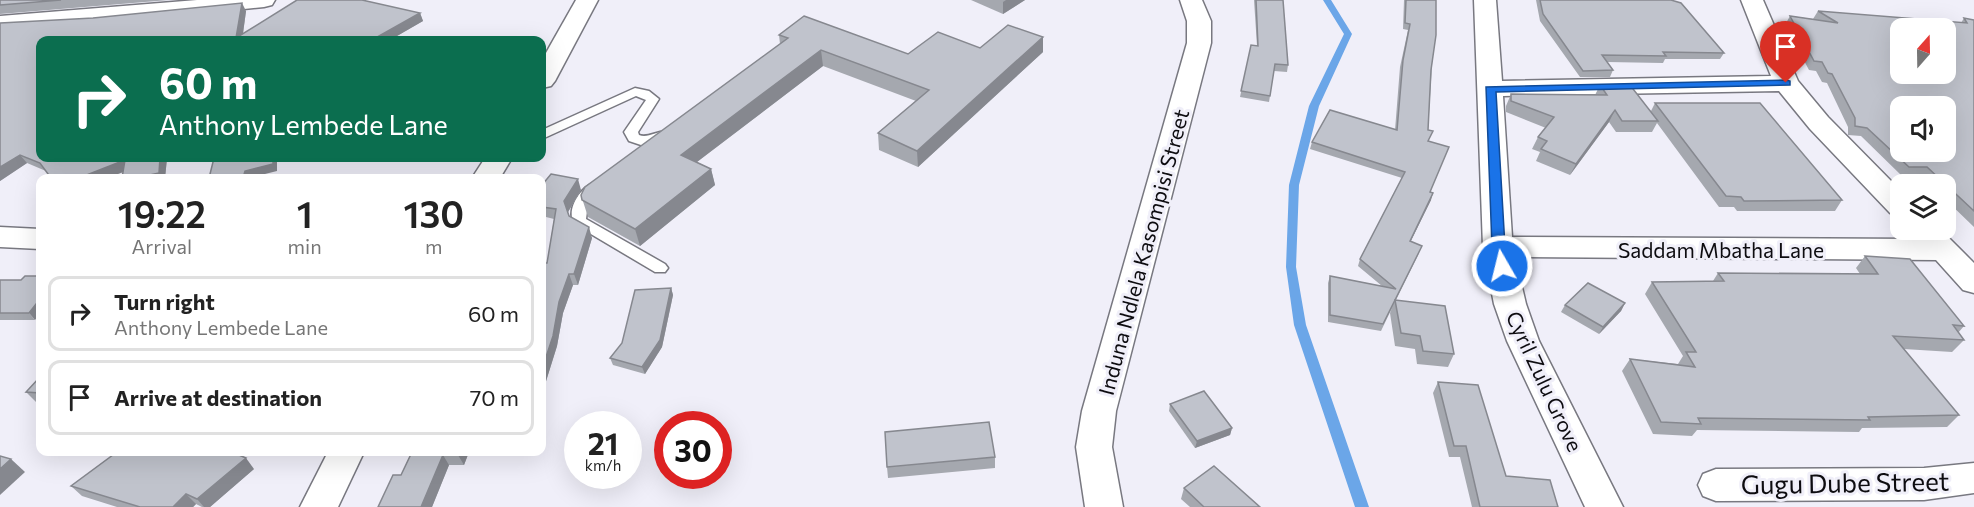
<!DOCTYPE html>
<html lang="en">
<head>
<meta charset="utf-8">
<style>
	:root { --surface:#fff; --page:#f6f6f6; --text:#222; --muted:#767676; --line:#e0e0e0 }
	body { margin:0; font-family:Commissioner,sans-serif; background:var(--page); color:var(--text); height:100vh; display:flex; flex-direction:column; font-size:22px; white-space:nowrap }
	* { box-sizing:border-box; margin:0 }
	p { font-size:20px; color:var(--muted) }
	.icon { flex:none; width:33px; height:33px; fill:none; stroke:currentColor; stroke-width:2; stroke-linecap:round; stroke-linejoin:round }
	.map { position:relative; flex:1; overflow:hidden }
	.details { position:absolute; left:36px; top:174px; width:510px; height:282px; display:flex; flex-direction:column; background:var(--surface); border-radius:12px; box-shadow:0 6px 24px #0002 }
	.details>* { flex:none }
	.banner { position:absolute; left:36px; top:36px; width:510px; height:126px; border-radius:12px; box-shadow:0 6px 24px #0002; background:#0b6e4f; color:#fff; overflow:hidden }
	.needle { width:39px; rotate:20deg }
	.buttons { position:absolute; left:1890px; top:18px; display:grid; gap:12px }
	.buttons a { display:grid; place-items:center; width:66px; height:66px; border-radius:12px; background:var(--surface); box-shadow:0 6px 24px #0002; font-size:30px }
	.speed { position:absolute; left:564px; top:411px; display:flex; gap:12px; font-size:30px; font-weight:700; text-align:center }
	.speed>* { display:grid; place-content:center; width:78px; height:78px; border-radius:50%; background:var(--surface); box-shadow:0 6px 24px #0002; line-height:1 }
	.speed small { font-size:15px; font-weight:400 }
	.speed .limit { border:9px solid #d22; background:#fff; color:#111 }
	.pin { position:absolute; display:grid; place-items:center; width:51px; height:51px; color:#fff; margin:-62px -26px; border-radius:50% 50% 50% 0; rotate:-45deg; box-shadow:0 0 6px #0007 }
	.pin .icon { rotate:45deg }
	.me { position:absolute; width:66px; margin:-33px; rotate:352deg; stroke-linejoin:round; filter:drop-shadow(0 0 4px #0008) }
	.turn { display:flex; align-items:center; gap:21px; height:126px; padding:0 24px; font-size:27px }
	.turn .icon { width:78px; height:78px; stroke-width:2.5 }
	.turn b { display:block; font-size:42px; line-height:51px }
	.eta { display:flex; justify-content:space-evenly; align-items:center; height:102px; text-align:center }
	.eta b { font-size:36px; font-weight:600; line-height:42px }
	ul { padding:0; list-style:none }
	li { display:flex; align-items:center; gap:18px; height:75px; margin:0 12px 9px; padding:0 12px; border:3px solid var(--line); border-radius:12px }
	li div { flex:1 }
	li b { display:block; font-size:22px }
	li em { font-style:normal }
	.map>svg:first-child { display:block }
</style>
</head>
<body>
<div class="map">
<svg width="1974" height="507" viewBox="0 0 1974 507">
	<rect width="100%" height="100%" fill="#f0eff9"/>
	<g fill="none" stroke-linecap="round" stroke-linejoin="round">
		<polygon fill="#6ba6e8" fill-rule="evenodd" points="1323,0 1331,0 1352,34 1319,106 1299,185 1296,267 1306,325 1369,507 1355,507 1294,325 1286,267 1289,185 1309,106 1344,34"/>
		<g stroke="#787880" stroke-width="3">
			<g id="service">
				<path d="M635 88 649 91 659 99 638 132 639 135C649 139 658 129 669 132L671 135 669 138 644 146 629 141 624 132 646 100 636 96 542 139V130Z"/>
				<path d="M596 182 603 187 588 203 586 219 665 264 668 268 665 272H655L574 224C566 209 580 187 596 182Z"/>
			</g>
		</g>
		<g stroke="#787880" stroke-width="3">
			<g id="minor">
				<polygon points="197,0 275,0 272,5 264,7 98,24 0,30 0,16"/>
				<polygon points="576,0 598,0 555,81 551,86 542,88 542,60"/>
				<polygon points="1180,0 1202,0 1211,21 1211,43 1116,411 1112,447 1123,507 1085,507 1076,447 1082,411 1187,43 1187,21"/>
				<polygon points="1474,0 1496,0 1502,81 1771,76 1741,0 1763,0 1798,81 1828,117 1900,190 1900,215 1890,213 1810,129 1779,91 1503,96 1512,237 1917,239 1915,236 1919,230 1941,230 1974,263 1974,293 1963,290 1936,260 1515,257 1526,304 1539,341 1623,507 1585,507 1507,341 1494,304 1483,247"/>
				<polygon points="485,158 512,158 500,178 472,178"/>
				<polygon points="0,227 40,229 40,249 0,247"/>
				<polygon points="328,452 364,452 338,507 300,507"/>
				<polygon points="1974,463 1974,493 1924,500 1716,501 1703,496 1698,485 1703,474 1716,469 1924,468"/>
			</g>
		</g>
		<use href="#service" fill="#fff" fill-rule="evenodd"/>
		<use href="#minor" fill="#fff" fill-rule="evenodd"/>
	</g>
	<g fill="#a5a8af">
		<polygon points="0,0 169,0 0,14"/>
		<polygon points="971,0 1025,0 1003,14"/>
		<polygon points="1254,0 1283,0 1288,65 1287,72 1274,71 1269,102 1240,97 1251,45 1257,46"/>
		<polygon points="1404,0 1436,0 1428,130 1431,200 1410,242 1419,253 1396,300 1454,354 1448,367 1417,364 1415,349 1395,346 1390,313 1392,308 1381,331 1328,322 1328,283 1330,276 1382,286 1358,266 1360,259 1402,178 1310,149 1312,142 1395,130 1400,67 1408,30 1403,29"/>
		<polygon points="1536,0 1671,0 1724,53 1720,59 1665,59 1663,63 1607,62 1613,70 1610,77 1580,77 1540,21"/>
		<polygon points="246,11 243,34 420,13 423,21 390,40 40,40 167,158 165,178 122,178 123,172 107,178 51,178 46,171 27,163 0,181 0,23"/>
		<polygon points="1818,11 1961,23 1964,18 1974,20 1974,227 1946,200 1946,184 1929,184 1920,176 1902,176 1861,136 1848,135 1848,127 1827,83 1822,82 1816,71 1809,70 1785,25 1790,16 1813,19"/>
		<polygon points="779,35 908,54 980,48 1043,52 918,167 879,150 878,133 916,101 823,66 697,162 711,169 715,185 640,246 588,217 581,195 780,44"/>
		<polygon points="1600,85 1651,111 1655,103 1842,200 1835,211 1737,211 1734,207 1719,207 1657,123 1652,132 1616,132 1609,122 1570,175 1536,161 1540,152 1532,149 1538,137 1546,128 1506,112 1506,106 1511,94 1595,95"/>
		<polygon points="542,185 581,190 568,212 569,216 592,238 578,285 573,285 563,313 557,346 542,394 542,263 547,263 554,219 542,216"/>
		<polygon points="1865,256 1964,326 1958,333 1964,340 1952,352 1904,349 1959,415 1947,427 1862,428 1859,432 1697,430 1692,436 1653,434 1622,371 1630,359 1678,364 1683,356 1645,294 1652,282 1713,281 1718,273 1860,274 1856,268"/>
		<polygon points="0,280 35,320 0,320"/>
		<polygon points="671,288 673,295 662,347 645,374 613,365 610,358"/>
		<polygon points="1625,303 1621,311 1599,334 1561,312 1565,305"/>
		<polygon points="40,377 40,403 36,402 26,392"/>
		<polygon points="1438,382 1506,476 1558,507 1472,507 1460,457 1449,457 1433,393"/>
		<polygon points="1170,404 1232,428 1230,435 1195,448 1169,411"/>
		<polygon points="412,452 469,452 464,465 449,465 432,507 378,507 401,475"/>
		<polygon points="995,457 995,468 888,478 887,467"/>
		<polygon points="254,469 210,507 202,507 196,504 193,507 117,507 82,496 71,486"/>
		<polygon points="1184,488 1260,507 1190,507 1181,499"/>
	</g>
	<g fill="#86888f">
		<polygon points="1006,0 1025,0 1003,14 1003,2"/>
		<polygon points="242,3 246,11 242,40 236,38"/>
		<polygon points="420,13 423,21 390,40 372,40"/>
		<polygon points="1043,37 1043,52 918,167 917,151"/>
		<polygon points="821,50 823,66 685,171 681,155"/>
		<polygon points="1615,110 1609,122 1570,175 1576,164"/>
		<polygon points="20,155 27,163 0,181 0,167"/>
		<polygon points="160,158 167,158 165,178 136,178"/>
		<polygon points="273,158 277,158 277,171 249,178 243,178 245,171"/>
		<polygon points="125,160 131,169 107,178 79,178"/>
		<polygon points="711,169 715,185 640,246 635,229"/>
		<polygon points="578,179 581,190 568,212 564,201"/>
		<polygon points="1433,193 1431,200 1407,249 1410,241"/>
		<polygon points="589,227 592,238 578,285 574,274"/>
		<polygon points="569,274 573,285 563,313 557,346 542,394 542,369 559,302"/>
		<polygon points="671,288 673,295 662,347 645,374 642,367"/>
		<polygon points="40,299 40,314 35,320 29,313"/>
		<polygon points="1625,303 1621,311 1599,334 1603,327"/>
		<polygon points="1232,428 1230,435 1195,448 1197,441"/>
		<polygon points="459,452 469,452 464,465 458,455"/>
		<polygon points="443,455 449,465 432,507 421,507"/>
		<polygon points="246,458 254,469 210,507 204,507 197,499"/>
		<polygon points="11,459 25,472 0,495 0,469"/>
		<polygon points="186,494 196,504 193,507 173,507"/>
	</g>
	<g fill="#c0c3cc" stroke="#86888f" stroke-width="1.5" fill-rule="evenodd">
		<polygon points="0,0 61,0 0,5"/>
		<polygon points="297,0 362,0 420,13 372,40 40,40 40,158 160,158 159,173 136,178 122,178 125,160 79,178 51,178 40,163 20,155 0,167 0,23 93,18 242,3 236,38"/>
		<polygon points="1256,0 1283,0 1288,65 1275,64 1270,96 1241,91 1251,45 1258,46"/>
		<polygon points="1406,0 1436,0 1436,35 1431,70 1428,130 1433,131 1428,141 1449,147 1430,192 1433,193 1410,241 1422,246 1383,324 1330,315 1330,276 1396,289 1360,259 1405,172 1312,142 1330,110 1397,130 1403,60 1410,24 1405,23"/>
		<polygon points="1540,0 1671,0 1681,3 1724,53 1663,52 1666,56 1602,55 1613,70 1583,71 1543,14"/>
		<path d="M1818 11 1967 23 1964 18 1974 20V211L1927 167H1909L1867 128 1855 126V118L1832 74 1828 73 1822 62 1814 61 1790 16 1838 23ZM1900 28H1946V74H1900ZM1900 106H1946V152H1900Z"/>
		<polygon points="804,16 908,54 938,32 980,48 1008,25 1043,37 917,151 878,133 929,90 821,50 681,155 711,169 635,229 582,200 581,195 585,187 788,38 779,35"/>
		<polygon points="1600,85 1630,85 1658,121 1622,121 1615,110 1576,164 1541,149 1547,141 1538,137 1554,117 1511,101 1511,94 1607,95"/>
		<polygon points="1655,103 1760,103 1842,200 1744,201 1741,197 1726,196"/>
		<polygon points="214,158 273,158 273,164 245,171 243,178 209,178"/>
		<polygon points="551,174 578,179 564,201 569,216 589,227 574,274 569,274 559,302 553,336 542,369 542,263 547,263 556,209 542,207 542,185"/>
		<polygon points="1865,256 1910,259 1964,326 1953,325 1964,340 1893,336 1959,415 1868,417 1870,420 1698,418 1701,424 1661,422 1630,359 1695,367 1686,352 1696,352 1652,282 1724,281 1718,273 1878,274"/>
		<polygon points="25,276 40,276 40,299 29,313 0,313 0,280 21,280"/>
		<polygon points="1588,283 1625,303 1603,327 1565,305"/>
		<polygon points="671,288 660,340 642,367 610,358 622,343 635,290"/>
		<polygon points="1395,300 1445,306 1454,354 1423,351 1420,336 1401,333"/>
		<polygon points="40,377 40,393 26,392"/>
		<polygon points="1438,382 1478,385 1506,476 1550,480 1558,507 1480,507 1466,446 1454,446"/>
		<polygon points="1204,391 1232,428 1197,441 1170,404"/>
		<polygon points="989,422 995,457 887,467 885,432"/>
		<polygon points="117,452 232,452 246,458 197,499 186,494 173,507 140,507 71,486"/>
		<polygon points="412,452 459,452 458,455 443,455 421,507 378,507 393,475 401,475"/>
		<polygon points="0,456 11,459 0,469"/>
		<polygon points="1214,466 1260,507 1204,507 1184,488"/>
	</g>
	<polygon fill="#1a73e8" stroke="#114b97" stroke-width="1.5" points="1786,80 1790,81 1790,85 1496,92 1505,247 1509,266 1507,270 1497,270 1492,247 1486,87"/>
	<g text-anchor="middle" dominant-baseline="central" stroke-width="6" stroke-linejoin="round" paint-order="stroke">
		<g font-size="21" fill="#0d0c10" stroke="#f0eff9">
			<text x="1721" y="249">Saddam Mbatha Lane</text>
			<text transform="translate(1143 252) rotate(-75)">Induna Ndlela Kasompisi Street</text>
			<text transform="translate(1545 381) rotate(65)">Cyril Zulu Grove</text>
		</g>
		<g font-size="26" fill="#0d0c10" stroke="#f0eff9">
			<text transform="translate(1845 482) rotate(-1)">Gugu Dube Street</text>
		</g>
	</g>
</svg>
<div class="buttons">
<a><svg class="needle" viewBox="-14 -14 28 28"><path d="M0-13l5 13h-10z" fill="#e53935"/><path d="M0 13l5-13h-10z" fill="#767676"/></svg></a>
<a><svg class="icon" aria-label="sound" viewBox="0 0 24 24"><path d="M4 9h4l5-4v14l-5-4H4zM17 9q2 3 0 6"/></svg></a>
<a><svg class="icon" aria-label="layers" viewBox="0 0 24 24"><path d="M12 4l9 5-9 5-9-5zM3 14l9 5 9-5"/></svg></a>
</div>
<div class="speed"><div>21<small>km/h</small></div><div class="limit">30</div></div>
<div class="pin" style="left:1786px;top:83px;background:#d93025"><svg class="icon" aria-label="arrive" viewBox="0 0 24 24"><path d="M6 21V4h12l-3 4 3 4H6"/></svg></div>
<svg class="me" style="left:1502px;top:266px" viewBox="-20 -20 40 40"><circle r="17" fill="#1a73e8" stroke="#fff" stroke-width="3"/><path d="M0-11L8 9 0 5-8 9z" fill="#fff"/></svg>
<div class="banner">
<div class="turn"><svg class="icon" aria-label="right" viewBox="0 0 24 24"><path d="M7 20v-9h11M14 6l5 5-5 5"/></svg><div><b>60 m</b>Anthony Lembede Lane</div></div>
</div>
<section class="details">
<div class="eta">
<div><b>19:22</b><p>Arrival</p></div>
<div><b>1</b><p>min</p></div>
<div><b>130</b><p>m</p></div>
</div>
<ul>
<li><svg class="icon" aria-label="right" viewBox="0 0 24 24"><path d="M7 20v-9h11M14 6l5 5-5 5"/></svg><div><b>Turn right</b><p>Anthony Lembede Lane</p></div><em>60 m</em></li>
<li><svg class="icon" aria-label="arrive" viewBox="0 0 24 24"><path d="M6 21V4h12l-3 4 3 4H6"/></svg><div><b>Arrive at destination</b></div><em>70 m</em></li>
</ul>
</section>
</div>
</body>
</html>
